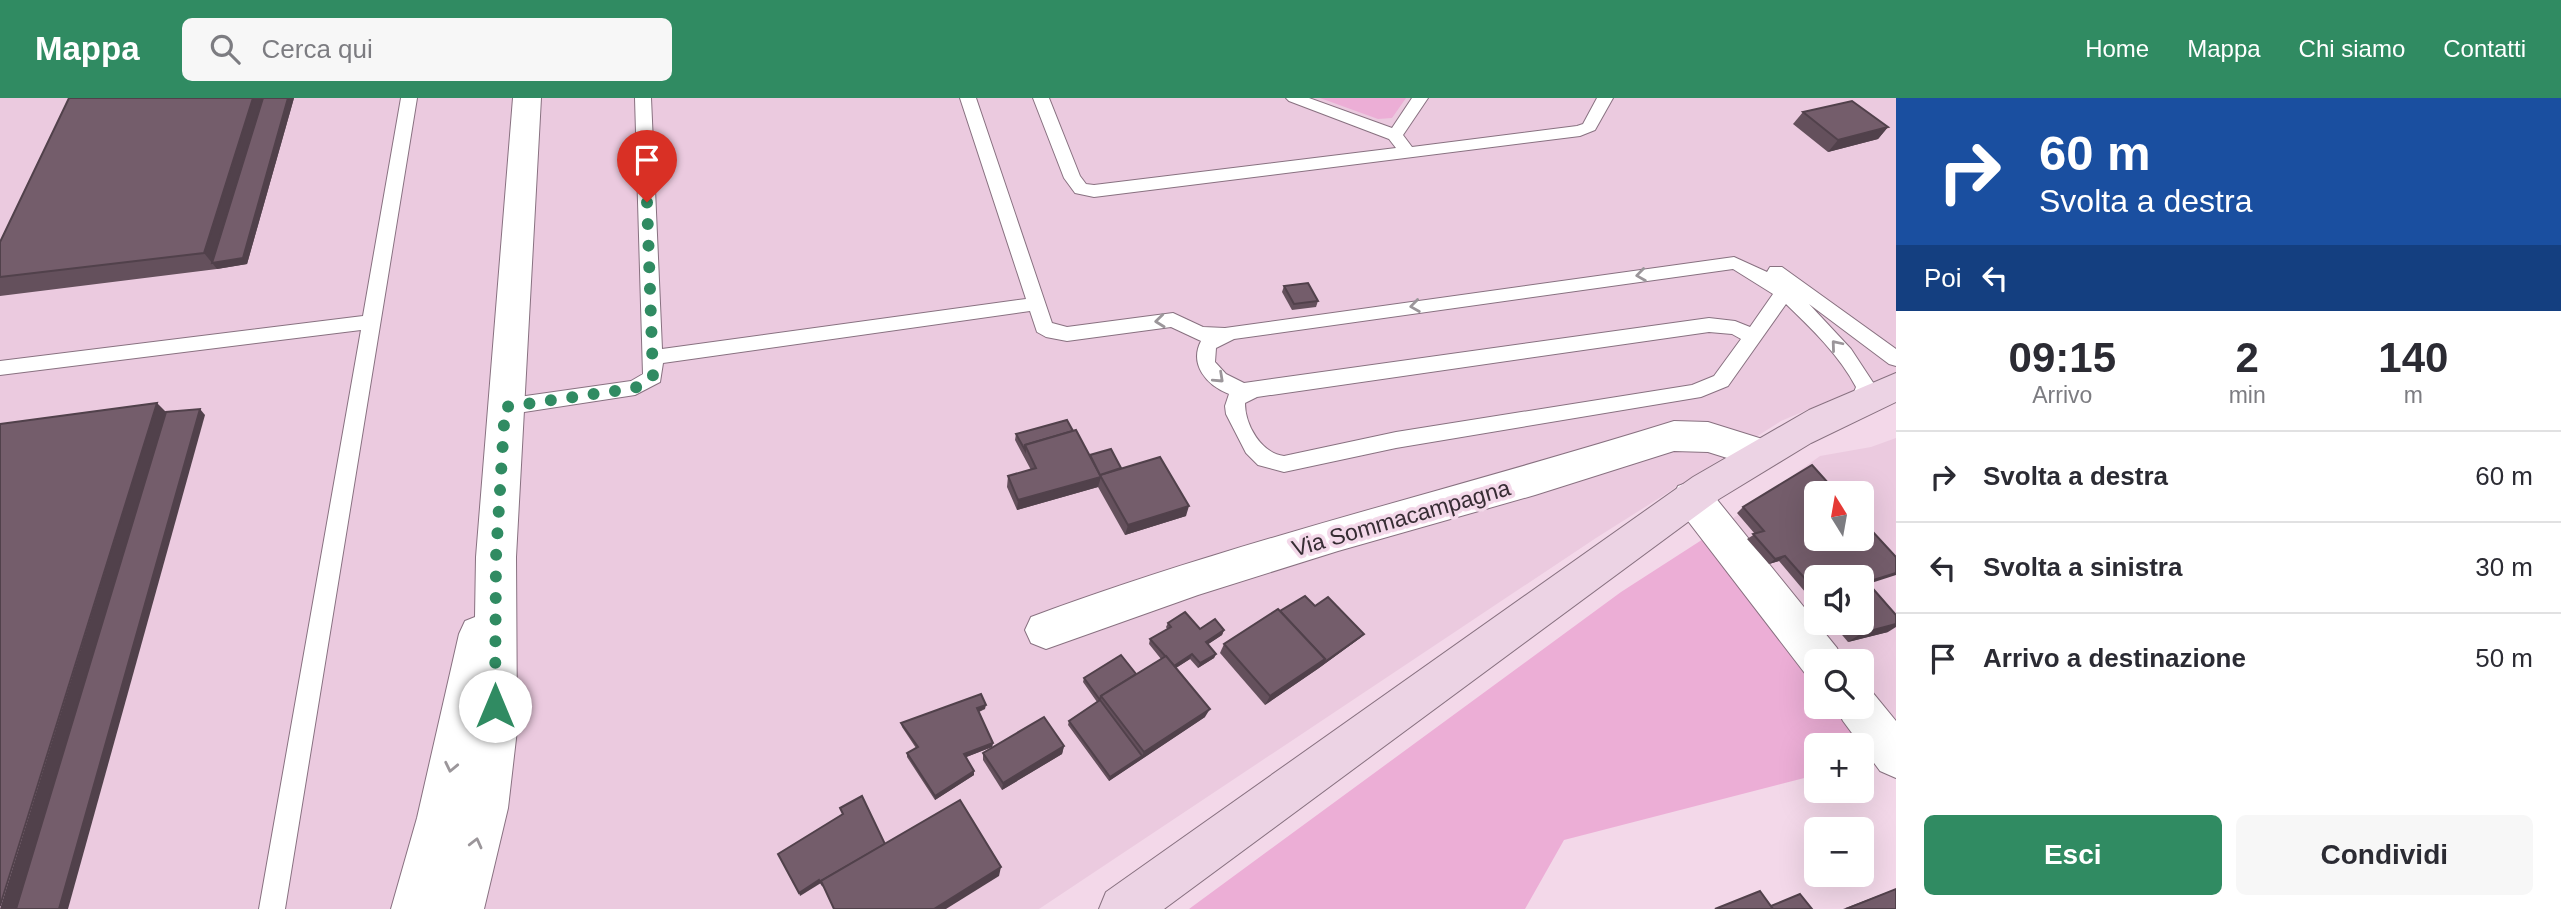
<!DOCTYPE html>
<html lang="it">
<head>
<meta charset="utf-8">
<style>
	:root { --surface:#fff; --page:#f7f7f7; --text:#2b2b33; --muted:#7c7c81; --line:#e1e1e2; --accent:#308b62 }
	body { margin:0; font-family:Arial,sans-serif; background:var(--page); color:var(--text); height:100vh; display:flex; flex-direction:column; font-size:26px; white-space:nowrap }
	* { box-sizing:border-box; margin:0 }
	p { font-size:23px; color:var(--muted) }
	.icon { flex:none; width:38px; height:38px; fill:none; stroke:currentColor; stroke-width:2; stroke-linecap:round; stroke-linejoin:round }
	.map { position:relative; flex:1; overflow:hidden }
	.side { display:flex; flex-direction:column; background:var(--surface); width:665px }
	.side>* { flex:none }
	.hud { background:#1a4fa0; color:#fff; overflow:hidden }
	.needle { width:46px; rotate:349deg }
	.buttons { position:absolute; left:1804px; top:383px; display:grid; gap:14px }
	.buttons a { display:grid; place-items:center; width:70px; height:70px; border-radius:10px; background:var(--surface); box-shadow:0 7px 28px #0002; font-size:35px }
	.pin { position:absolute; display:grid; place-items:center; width:60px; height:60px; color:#fff; margin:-72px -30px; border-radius:50% 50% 50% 0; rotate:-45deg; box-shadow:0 0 7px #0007 }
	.pin .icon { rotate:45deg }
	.me { position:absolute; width:77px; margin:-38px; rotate:0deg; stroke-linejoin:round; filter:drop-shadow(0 0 5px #0008) }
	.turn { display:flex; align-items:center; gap:24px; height:147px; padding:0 28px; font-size:32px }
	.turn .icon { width:91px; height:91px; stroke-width:2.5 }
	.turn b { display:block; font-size:49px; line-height:60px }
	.then { display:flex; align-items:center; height:66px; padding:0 28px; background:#0003; gap:14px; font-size:26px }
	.eta { display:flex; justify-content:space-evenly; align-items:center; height:119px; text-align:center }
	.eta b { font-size:42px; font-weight:700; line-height:49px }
	.cta { display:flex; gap:14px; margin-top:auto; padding:14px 28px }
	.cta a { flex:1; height:80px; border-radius:10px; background:var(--accent); color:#fff; font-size:28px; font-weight:700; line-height:80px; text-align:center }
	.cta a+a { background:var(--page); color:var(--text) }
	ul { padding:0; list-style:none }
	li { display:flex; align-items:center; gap:21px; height:91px; padding:0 28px; border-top:2px solid var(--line) }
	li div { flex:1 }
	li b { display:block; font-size:26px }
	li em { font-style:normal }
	header { display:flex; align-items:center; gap:42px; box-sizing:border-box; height:98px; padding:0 35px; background:var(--accent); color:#fff }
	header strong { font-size:33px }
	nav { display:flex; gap:38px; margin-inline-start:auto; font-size:24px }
	.search { width:490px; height:63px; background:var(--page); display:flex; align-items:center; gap:18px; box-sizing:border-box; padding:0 24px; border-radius:10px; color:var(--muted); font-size:26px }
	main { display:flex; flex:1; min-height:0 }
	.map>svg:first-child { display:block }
</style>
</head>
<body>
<header>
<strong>Mappa</strong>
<div class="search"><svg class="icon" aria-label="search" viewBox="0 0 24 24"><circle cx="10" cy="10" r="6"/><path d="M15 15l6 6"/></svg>Cerca qui</div>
<nav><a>Home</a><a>Mappa</a><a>Chi siamo</a><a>Contatti</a></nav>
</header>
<main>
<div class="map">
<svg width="1896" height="811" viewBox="0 0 1896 811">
	<rect width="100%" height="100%" fill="#f3d8e9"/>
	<g fill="#ebcadf" fill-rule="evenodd">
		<polygon points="0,0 1896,0 1896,274 1781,323 1596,440 1039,811 0,811"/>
		<path d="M1896 340V674L1862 609V564H1816V572L1711 436 1820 358 1871 349ZM1816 396H1862V441H1816ZM1816 480H1862V525H1816Z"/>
	</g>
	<g fill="#ecaed6">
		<polygon points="1320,0 1406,0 1392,20 1378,21"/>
		<polygon points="1711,436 1816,572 1816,609 1845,609 1885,660 1862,666 1862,648 1816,648 1816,677 1564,742 1525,811 1189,811 1621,494"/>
	</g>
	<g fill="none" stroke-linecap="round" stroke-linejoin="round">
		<g stroke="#887180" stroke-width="2">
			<g id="lane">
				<polygon points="401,0 417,0 285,811 259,811 361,232 0,277 0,263 363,218"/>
				<path d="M635 0H651L662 251 1026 201 960 0H976L1052 225 1067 229 1173 215 1203 229 1225 230 1734 159 1767 174 1770 169H1782L1896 251V268L1889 266 1809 206 1851 251 1876 289 1867 309 1860 312 1853 309 1850 304 1856 289C1839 257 1812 231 1786 206L1728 288 1701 299 1396 350 1284 374 1258 367 1246 355 1226 316 1225 308 1229 296C1206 287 1189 266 1201 243L1171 229 1067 243 1046 239 1037 234 1030 213 663 265 660 284 635 297 505 317 498 314 495 309 498 304 505 301 631 283 643 276ZM1733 171 1773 196 1750 229 1735 223 1709 220 1244 285 1226 276 1215 264 1216 250 1234 241ZM1709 234 1732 236 1741 241 1714 278 1692 287 1396 334 1284 358C1261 355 1245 327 1245 305L1257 299Z"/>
				<polygon points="1033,0 1049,0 1080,78 1086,86 1094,87 1396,50 1389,41 1289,3 1286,0 1309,0 1392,30 1412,0 1428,0 1403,37 1412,49 1577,28 1583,26 1597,0 1613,0 1595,32 1580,38 1094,99 1075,95 1064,80"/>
			</g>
		</g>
		<g stroke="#887180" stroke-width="2">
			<g id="street">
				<polygon points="513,0 541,0 516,459 517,632 508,710 484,811 391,811 417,720 459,536 465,523 475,519 476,459"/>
				<path d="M1674 323 1708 324 1772 344 1778 355 1772 366 1759 370 1708 354 1674 353 1535 397 1338 453 1198 497 1046 551 1031 545 1025 532 1031 519C1241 441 1460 390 1674 323Z"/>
				<polygon points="1692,383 1706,388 1837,550 1843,564 1816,564 1816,581 1807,578 1678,410 1673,399 1678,388"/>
				<polygon points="1862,590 1873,595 1896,623 1896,680 1880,673 1843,623 1836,609 1862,609"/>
			</g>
		</g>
		<g stroke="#887180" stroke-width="2">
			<polygon id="secondary" points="1896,275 1896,304 1811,345 1719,401 1164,811 1099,811 1106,794 1693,379 1809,312"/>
		</g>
		<use href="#lane" fill="#fff" fill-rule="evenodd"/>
		<use href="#street" fill="#fff" fill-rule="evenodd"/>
		<use href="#secondary" fill="#ecd3e4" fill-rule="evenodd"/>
	</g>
	<g fill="#64505c">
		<polygon points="69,0 294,0 247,166 217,171 0,198 0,144"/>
		<polygon points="1803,14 1888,29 1878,41 1828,54 1793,26"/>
		<polygon points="1284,188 1318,203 1316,209 1292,212 1282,194"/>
		<polygon points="1073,333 1090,357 1121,370 1186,418 1125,437 1098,389 1017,412 1007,389 1008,378 1031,372 1015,342 1016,336"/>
		<polygon points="1743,409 1869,486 1888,534 1848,544 1832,525 1862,525 1816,480 1816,507 1779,463 1769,466 1747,441 1755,436 1737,415"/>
		<polygon points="1315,508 1364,536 1360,540 1319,570 1265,607 1220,555 1224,546 1280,513"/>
		<polygon points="1168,525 1200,531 1224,532 1222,537 1208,546 1216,556 1214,560 1198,570 1190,561 1176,570 1205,619 1109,683 1068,627 1069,623 1097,604 1083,584 1084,580 1136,576 1161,561 1149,546 1150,541 1167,531 1166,529"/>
		<polygon points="985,611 979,614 993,645 992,649 966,659 974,677 935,702 907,659 907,655 916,650 902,629 901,625"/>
		<polygon points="1064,648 1062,656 1002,692 983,662 983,655"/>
		<polygon points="1896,791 1896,811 1843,811 1885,795"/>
	</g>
	<g fill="#51414b">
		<polygon points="253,0 294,0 247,166 217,171 204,155"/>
		<polygon points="1888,29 1878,41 1828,54 1838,42"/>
		<polygon points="157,305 172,320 26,811 0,811"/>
		<polygon points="200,311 205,317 68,811 59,811"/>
		<polygon points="1101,379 1098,389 1017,412 1018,402"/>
		<polygon points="1189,408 1186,418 1125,437 1128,427"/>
		<polygon points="1785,458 1779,463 1769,466 1775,461"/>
		<polygon points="1896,475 1896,477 1862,488 1862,485"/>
		<polygon points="1896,526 1896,529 1888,534 1848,544 1862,535"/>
		<polygon points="1224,532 1222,537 1204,549 1206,544"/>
		<polygon points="1364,536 1360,540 1319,570 1265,607 1270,598"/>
		<polygon points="1192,556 1190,561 1171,573 1173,568"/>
		<polygon points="1216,556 1214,560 1198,570 1200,565"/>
		<polygon points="986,607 985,611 977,614 977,610"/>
		<polygon points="1210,611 1205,619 1109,683 1110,679 1142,658 1144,654"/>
		<polygon points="993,645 992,649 964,660 964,656"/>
		<polygon points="1064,648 1062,656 1002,692 1003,685"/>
		<polygon points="974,673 974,677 935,702 935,698"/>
		<polygon points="1001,769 999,778 946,811 934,811"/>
		<polygon points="819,782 821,785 800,798 799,795"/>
	</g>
	<g fill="#745d6b" stroke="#51414b" stroke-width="2">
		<polygon points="69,0 253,0 204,155 0,179 0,144"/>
		<polygon points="263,0 288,0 243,160 212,165"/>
		<polygon points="1852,3 1888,29 1838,42 1803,14"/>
		<polygon points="1308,185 1318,203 1294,206 1284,188"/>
		<polygon points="157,305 0,808 0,326"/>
		<polygon points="200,311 59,811 16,811 166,314"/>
		<polygon points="1067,322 1073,333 1025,347 1025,352 1016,336"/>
		<polygon points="1076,332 1100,377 1160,359 1189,408 1128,427 1101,379 1018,402 1008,378 1036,370 1025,347"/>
		<polygon points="1111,351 1121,370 1100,377 1090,357"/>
		<polygon points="1812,367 1838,396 1816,396 1816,441 1862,441 1862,422 1896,459 1896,475 1867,484 1861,477 1852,480 1816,480 1816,491 1815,492 1785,458 1775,461 1753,436 1764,433 1743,409"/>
		<polygon points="1861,477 1896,517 1896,526 1862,535 1853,525 1862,525 1862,480 1852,480"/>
		<polygon points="1305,498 1315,508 1328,499 1364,536 1322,566 1325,561 1280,513"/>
		<polygon points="1278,511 1325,561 1270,598 1224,546"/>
		<polygon points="1185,514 1200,531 1215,521 1224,532 1206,544 1216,556 1200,565 1192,556 1174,568 1150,541 1171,529 1168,525"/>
		<polygon points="1121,557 1136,576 1101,598 1100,602 1084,580"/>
		<polygon points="1166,558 1210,611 1144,654 1101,598"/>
		<polygon points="981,596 986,607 977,610 993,645 964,656 974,673 935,698 907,655 918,649 901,625"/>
		<polygon points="1100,602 1142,658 1110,679 1069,623"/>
		<polygon points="1044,619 1064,648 1003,685 983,655"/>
		<polygon points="862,698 885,746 821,783 823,788 819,782 799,795 778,756 843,716 840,710"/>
		<polygon points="960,702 1001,769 934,811 834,811 821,783"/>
		<polygon points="1896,791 1896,811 1846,811"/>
		<polygon points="1760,793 1773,811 1715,811"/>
		<polygon points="1800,796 1812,811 1773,811 1771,808"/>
	</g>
	<defs><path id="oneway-chevron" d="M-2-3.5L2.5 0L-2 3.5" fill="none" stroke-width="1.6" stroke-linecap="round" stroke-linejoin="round" transform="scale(1.75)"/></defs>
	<g stroke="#9b969a">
		<use href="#oneway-chevron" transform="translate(1641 177) rotate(172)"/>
		<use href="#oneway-chevron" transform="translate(1415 208) rotate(172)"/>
		<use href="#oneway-chevron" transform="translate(1160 223) rotate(174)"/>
		<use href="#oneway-chevron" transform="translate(1836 247) rotate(-130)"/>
		<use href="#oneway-chevron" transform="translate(1219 280) rotate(43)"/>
		<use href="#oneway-chevron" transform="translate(451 669) rotate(102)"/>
		<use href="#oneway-chevron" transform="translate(476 745) rotate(-76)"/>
	</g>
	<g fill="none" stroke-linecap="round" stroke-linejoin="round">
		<polyline stroke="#308b62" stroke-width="12" stroke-dasharray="0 21.6" points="495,608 496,459 505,309 635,290 653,279 647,104"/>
	</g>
	<g text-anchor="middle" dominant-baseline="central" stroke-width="7" stroke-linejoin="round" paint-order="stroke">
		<g font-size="23" fill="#372d34" stroke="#f3d8e9">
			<text transform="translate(1401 420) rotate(-16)">Via Sommacampagna</text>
		</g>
	</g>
</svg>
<div class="buttons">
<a><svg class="needle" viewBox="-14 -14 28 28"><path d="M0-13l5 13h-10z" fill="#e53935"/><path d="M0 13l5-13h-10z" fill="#7c7c81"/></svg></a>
<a><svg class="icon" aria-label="sound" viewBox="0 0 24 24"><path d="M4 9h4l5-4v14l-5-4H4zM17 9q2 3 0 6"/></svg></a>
<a><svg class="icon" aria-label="search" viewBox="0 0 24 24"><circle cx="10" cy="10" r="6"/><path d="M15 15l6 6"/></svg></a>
<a>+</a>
<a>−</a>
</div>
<div class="pin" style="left:647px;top:104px;background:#d93025"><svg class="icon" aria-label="arrive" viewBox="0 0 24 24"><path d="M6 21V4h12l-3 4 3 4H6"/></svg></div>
<svg class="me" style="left:495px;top:608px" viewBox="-20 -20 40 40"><circle r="19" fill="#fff"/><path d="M0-13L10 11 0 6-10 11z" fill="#308b62"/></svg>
</div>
<section class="side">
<div class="hud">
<div class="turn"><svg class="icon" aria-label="right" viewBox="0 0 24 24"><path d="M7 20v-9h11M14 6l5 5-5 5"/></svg><div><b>60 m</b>Svolta a destra</div></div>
<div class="then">Poi<svg class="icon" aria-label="left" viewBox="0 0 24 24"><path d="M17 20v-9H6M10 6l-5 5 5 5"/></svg></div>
</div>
<div class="eta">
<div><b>09:15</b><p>Arrivo</p></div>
<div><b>2</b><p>min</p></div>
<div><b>140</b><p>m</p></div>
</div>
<ul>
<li><svg class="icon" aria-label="right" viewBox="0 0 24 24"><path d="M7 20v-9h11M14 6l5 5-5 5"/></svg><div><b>Svolta a destra</b></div><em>60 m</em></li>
<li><svg class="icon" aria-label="left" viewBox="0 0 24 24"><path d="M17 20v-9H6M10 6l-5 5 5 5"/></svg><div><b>Svolta a sinistra</b></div><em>30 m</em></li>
<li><svg class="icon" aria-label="arrive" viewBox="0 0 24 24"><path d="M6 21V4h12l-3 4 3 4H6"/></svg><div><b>Arrivo a destinazione</b></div><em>50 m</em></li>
</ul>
<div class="cta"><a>Esci</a><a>Condividi</a></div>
</section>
</main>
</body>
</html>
